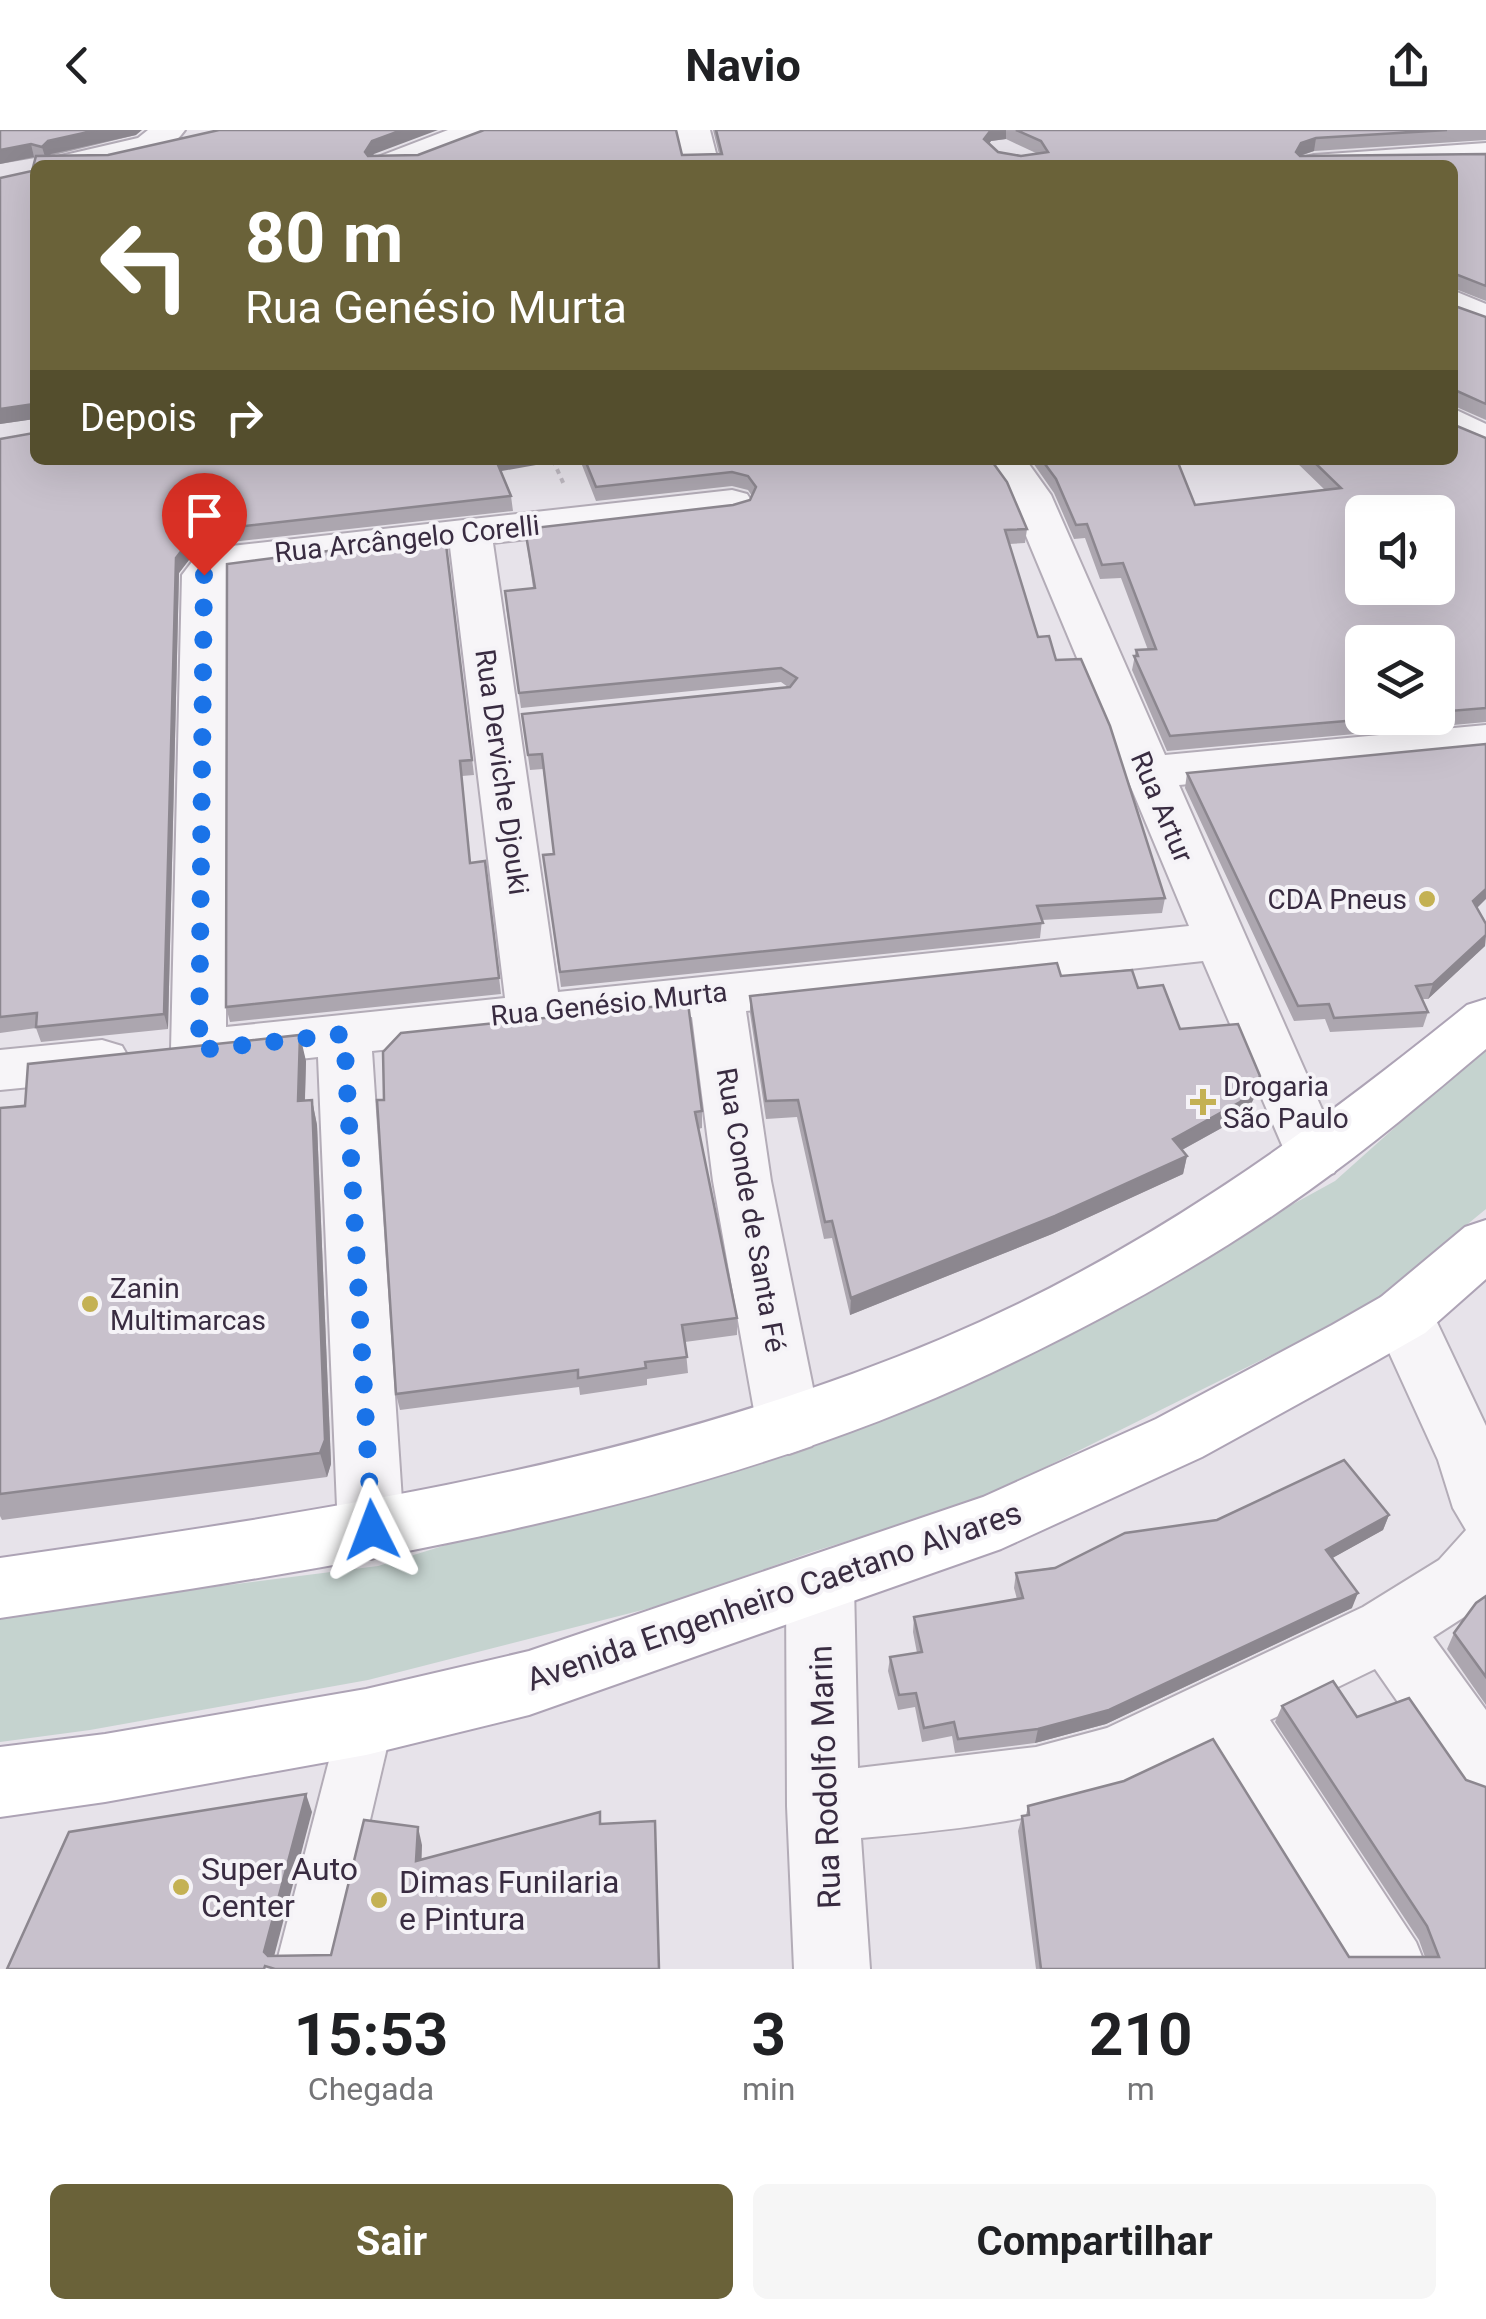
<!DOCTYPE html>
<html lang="pt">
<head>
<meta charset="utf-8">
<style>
	:root { --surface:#fff; --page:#f6f6f6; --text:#202124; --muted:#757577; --accent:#6a6239 }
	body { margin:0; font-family:Roboto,sans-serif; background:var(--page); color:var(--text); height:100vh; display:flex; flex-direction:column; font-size:38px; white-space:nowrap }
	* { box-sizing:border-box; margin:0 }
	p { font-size:32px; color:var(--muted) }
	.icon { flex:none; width:55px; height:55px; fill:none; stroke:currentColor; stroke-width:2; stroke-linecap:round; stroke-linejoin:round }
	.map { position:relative; height:1839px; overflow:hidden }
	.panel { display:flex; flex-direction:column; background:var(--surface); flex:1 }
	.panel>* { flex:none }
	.guide { position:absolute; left:30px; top:30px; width:1428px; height:305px; border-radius:15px; box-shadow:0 10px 40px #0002; background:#6a6239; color:#fff; overflow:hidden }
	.tools { position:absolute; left:1345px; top:365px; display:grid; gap:20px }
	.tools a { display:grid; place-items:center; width:110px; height:110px; border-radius:15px; background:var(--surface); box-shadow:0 10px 40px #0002; font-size:50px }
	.pin { position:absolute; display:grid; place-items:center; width:85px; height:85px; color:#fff; margin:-102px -42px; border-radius:50% 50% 50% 0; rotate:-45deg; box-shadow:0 0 10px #0007 }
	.pin .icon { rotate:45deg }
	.me { position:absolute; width:110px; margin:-55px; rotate:357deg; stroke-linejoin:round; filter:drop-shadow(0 0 8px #0008) }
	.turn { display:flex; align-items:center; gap:35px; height:210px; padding:0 50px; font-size:45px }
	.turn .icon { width:130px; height:130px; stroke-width:2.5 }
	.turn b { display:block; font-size:70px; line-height:85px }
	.then { display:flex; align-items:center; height:95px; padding:0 50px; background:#0003; gap:20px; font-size:38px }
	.eta { display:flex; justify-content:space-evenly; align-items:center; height:170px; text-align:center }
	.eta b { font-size:60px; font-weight:700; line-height:70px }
	.primary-button { display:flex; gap:20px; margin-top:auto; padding:20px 50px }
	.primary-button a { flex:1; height:115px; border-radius:15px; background:var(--accent); color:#fff; font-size:40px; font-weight:700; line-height:115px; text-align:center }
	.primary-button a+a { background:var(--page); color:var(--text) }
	header { display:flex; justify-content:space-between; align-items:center; height:130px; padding:0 50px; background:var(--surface); font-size:45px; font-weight:700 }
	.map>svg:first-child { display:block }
</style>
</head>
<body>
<header><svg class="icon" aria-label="back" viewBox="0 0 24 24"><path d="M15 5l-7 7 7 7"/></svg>Navio<svg class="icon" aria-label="share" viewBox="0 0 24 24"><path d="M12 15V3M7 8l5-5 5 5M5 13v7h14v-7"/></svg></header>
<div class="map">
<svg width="1486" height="1839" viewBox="0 0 1486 1839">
	<rect width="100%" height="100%" fill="#e7e3ea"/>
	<polygon fill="#c5d3cf" points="1486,916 1486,1079 1364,1179 977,1371 812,1422 670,1473 368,1550 90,1600 0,1612 0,1484 378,1436 800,1306 992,1239 1335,1051"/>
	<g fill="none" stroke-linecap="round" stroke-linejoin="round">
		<g stroke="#b3acb7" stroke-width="4">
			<polygon id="pedestrian" points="366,1566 385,1574 393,1592 335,1839 275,1839 339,1592 347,1574"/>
		</g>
		<g stroke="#b3acb7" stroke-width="4">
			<g id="minor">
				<path d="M148 0H185C156 42 92 35 47 35L52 28 138 8Z"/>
				<polygon points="448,0 495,0 490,7 418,35 370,35 375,28"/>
				<polygon points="676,0 710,0 719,35 685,35"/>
				<polygon points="1486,13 1486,33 1297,35 1302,28 1314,25"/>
				<polygon points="1452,160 1486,174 1486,200 1452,187"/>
				<polygon points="1452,278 1486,294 1486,323 1452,308"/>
				<path d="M984 330H1026L1051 365 1165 625 1486 595V625L1179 655 1343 1027 1334 1043 1314 1049 1294 1043 1203 831 746 881 771 1051 821 1297 812 1316 789 1324 766 1316 757 1297 713 1051 692 887 372 921 404 1400 394 1421 371 1429 348 1421 338 1400 318 927 228 937C211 932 203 941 180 934L171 920 182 445 198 424 222 417 732 360 747 364 753 373 747 382 732 386 493 413 558 862 1189 796 1009 365ZM450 417 505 868 226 897V446Z"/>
				<polygon points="102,910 122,916 130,930 122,944 102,950 0,960 0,920"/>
				<path d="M1403 1160 1425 1167 1486 1296V1473L1433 1507 1486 1580V1673L1461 1663 1375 1539 1270 1590 1416 1812 1427 1839H1345L1209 1620C1179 1635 1150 1652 1118 1663 1035 1692 949 1700 861 1708L870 1839H794L787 1676 786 1455 796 1434 820 1425 844 1434 854 1455 858 1638 1036 1617 1107 1598 1363 1477 1439 1430 1466 1400 1453 1378 1438 1330 1372 1185 1381 1167Z"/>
			</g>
		</g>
		<g stroke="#ada3b5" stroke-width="4">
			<g id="primary">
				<path d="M1486 869V919C1428 968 1370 1017 1308 1061 1209 1132 1101 1191 991 1243 688 1386 329 1439 0 1488V1428C319 1382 642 1335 941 1209 1136 1127 1304 1007 1467 875Z"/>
				<polygon points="1486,1090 1486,1149 1425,1203 1376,1231 1202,1327 1001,1419 529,1585 366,1625 105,1672 0,1687 0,1617 105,1604 366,1559 529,1521 983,1367 1156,1289 1332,1195 1381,1167 1465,1097"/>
			</g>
		</g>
		<polyline stroke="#beb9c1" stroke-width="4" stroke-dasharray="5 5" stroke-linecap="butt" points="553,330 565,357"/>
		<use href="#pedestrian" fill="#f7f5f8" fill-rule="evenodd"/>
		<use href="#minor" fill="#f7f5f8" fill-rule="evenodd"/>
		<use href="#primary" fill="#fff" fill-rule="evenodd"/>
	</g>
	<g fill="#aca6af" fill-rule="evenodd">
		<path d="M0 0 136 5 50 26 719 24 713 0H1486V10L1314 21 1300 26 1486 24V171L1453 158 35 35 501 341 511 366 513 381 222 413 195 422 179 443 168 899 41 912 36 898 0 903V309L34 303V289L0 294V48L32 41 35 28 0 34ZM1006 9 1038 24 1021 26 998 22 989 14 991 11Z"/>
		<polygon points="1452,175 1486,187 1486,290 1452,275"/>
		<path d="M1486 308V592L1167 621 1132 540 1136 520H1148L1121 448 1100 449 1085 408 1074 409 1054 363 1031 330H1177L1195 375 1325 360 1294 330H1452ZM1438 512V588H1362Z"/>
		<polygon points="580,330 991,330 1027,399 1025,413 1009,414 1038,507 1056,530 1165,768 1162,783 1042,790 1040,808 561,857 543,725 554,724 543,639 530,640 522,584 788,557 781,552 521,578 506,476 533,458 525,399 733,375 750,370 752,366 748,360 732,356 596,371"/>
		<polygon points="445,406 474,645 462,646 470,733 485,731 501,864 230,892 226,877"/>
		<polygon points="1187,643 1477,778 1486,794 1485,816 1428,869 1422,869 1428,882 1423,897 1330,902 1325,889 1294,891 1185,658"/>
		<polygon points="1061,846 1138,858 1180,899 1260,946 1256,964 1249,978 1236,990 1182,1020 1187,1026 1183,1044 1052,1104 850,1185 832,1108 824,1109 797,987 766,989 750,883 750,866"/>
		<polygon points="306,931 305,970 312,970 317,995 331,1334 327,1347 2,1390 0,1386 0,978"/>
		<polygon points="377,970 702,981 702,998 698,999 737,1188 737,1205 685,1212 688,1243 647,1249 647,1255 580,1265 579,1257 400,1280 396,1264"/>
		<polygon points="1389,1385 1383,1400 1332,1428 1352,1478 1106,1594 1035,1613 955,1623 952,1606 922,1612 915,1577 898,1580 888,1541 890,1527 917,1523 913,1502 914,1487 1017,1469 1014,1458 1016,1443"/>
		<polygon points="1486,1466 1486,1575 1447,1519 1454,1503"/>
		<polygon points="1282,1576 1357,1587 1466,1650 1486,1839 1036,1839 1018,1701 1022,1686 1026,1685 1028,1676 1349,1827 1425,1827 1419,1810 1275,1592"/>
	</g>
	<g fill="#8c878f">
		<polygon points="97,0 142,0 136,5 51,24 46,30 42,17 48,11"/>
		<polygon points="402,0 438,0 374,24 366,35 365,22 372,11"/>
		<polygon points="991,0 1006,0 1006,9 991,11 983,22 984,9"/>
		<polygon points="1316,8 1314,21 1299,26 1296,22 1301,13"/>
		<polygon points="31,14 34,27 0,34 0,20"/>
		<polygon points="34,274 35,289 0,294 0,279"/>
		<polygon points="495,330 564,330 496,342"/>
		<polygon points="219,399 222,413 195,422 179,443 168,899 164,884 176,428 192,407"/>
		<polygon points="1486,759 1486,769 1469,786 1473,771"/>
		<polygon points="1486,805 1485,816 1428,869 1433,854"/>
		<polygon points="300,905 306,931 304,997 298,971"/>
		<polygon points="1260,946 1256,964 1249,978 1236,990 1169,1027 1173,1009"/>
		<polygon points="312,970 317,995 331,1334 327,1347 320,1323"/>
		<polygon points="1187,1026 1183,1044 1052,1104 850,1185 851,1168"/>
		<polygon points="1389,1385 1383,1400 1320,1435 1326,1420"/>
		<polygon points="1358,1463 1352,1478 1106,1594 1035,1613 1038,1599"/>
		<polygon points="306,1664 312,1682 271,1838 264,1822"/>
		<polygon points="418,1697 422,1715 421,1748 416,1731"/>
	</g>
	<g fill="#c8c1cc" stroke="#8c878f" stroke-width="2.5" fill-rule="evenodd">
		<polygon points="0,0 97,0 48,11 42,17 31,14 0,20"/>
		<polygon points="219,0 402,0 372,11 365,22 368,26 418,25 484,0 676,0 682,25 722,24 716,0 991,0 984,9 998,22 1021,26 1048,22 1041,11 1016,0 1447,0 1316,8 1301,13 1296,22 1300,26 1486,24 1486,156 1453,143 1452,172 1452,35 35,35 35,330 496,330 511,366 219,399 192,407 176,428 164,884 36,897 37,883 0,887 0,309 34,303 34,274 0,279 0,48 32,41 36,26 108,25"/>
		<polygon points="1452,175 1486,187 1486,274 1457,261 1452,264"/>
		<path d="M1452 294 1486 308V578L1438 582V512H1362V588H1381L1170 606 1134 526H1138L1136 520 1156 519 1123 433 1102 435 1087 394 1076 395 1056 349 1042 330H1177L1195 375 1341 358 1312 330H1452ZM1362 382H1438V458H1362Z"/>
		<polygon points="585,330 991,330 1007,352 1027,399 1005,400 1038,507 1049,506 1056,530 1081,529 1110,596 1165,768 1037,776 1043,793 560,842 543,725 554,724 542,624 528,625 522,584 790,557 797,548 781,538 519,563 505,461 535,458 525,399 733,375 750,370 756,357 748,346 732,342 596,357"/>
		<polygon points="445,406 472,630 460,631 470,733 485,731 499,848 226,877 227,434"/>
		<polygon points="1486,614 1486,759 1473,771 1486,794 1486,805 1433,854 1416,856 1428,882 1334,888 1329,874 1298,876 1187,643"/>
		<polygon points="1057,833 1061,846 1132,840 1138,858 1163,855 1180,899 1238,894 1260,946 1253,961 1240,972 1173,1009 1187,1026 1055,1086 851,1168 832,1091 825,1092 798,970 766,971 750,866"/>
		<polygon points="688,873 702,981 695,982 737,1188 682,1195 687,1227 645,1232 646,1238 578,1248 578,1240 396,1264 377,970 384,970 383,922 401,903"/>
		<polygon points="300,905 298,971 312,970 325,1310 320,1323 0,1364 0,978 25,976 28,934"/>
		<polygon points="1344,1330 1389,1385 1326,1420 1358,1463 1109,1580 1038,1599 958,1609 954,1592 924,1598 916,1563 899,1565 890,1527 922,1522 914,1487 1023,1468 1016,1443 1055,1438 1125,1403 1217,1390"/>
		<polygon points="1486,1466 1486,1547 1454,1503 1476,1473"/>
		<polygon points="1333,1551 1357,1587 1409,1568 1466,1650 1486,1657 1486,1839 1041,1839 1022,1686 1029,1685 1028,1676 1124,1651 1213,1609 1349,1827 1439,1827 1427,1796 1282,1576"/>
		<polygon points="306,1664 264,1822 268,1826 331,1825 364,1690 418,1697 416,1731 600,1682 600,1694 655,1691 659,1839 275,1839 265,1836 264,1839 7,1839 69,1702"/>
	</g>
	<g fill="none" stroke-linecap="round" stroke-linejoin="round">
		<polyline stroke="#1a73e8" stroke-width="18" stroke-dasharray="0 32.4" points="204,445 199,920 344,904 372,1400"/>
	</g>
	<g fill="#c4b153" stroke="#f5f3f7" stroke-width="4">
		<circle cx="1427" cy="769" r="10"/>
		<path d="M1198 957h10v10h10v10h-10v10h-10v-10h-10v-10h10z"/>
		<circle cx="90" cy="1174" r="10"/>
		<circle cx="181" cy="1757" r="10"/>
		<circle cx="379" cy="1770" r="10"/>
	</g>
	<g text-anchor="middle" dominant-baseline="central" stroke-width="8" stroke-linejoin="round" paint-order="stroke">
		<g font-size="28" fill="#392c41" stroke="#f5f3f7">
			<text transform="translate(407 409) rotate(-6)">Rua Arcângelo Corelli</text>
			<text transform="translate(502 642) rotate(82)">Rua Derviche Djouki</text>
			<text transform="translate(1162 677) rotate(67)">Rua Artur</text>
			<text transform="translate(609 874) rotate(-6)">Rua Genésio Murta</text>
			<text transform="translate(751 1080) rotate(80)">Rua Conde de Santa Fé</text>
		</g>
		<g font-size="28" fill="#392c41" stroke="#f5f3f7" text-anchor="start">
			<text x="1407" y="769" text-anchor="end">CDA Pneus</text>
			<text x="1223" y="956">Drogaria<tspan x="1223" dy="32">São Paulo</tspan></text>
			<text x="110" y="1158">Zanin<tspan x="110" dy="32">Multimarcas</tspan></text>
		</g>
		<g font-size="32" fill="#392c41" stroke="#f5f3f7">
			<text transform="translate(774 1466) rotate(-19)">Avenida Engenheiro Caetano Alvares</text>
			<text transform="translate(825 1647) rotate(-92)">Rua Rodolfo Marin</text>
		</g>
		<g font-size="32" fill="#392c41" stroke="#f5f3f7" text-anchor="start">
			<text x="201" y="1739">Super Auto<tspan x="201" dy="37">Center</tspan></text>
			<text x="399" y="1752">Dimas Funilaria<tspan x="399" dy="37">e Pintura</tspan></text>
		</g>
	</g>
</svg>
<div class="tools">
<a><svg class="icon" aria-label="sound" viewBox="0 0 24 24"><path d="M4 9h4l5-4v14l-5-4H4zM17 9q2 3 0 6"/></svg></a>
<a><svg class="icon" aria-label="layers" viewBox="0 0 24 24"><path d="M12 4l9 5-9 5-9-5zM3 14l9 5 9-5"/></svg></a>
</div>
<div class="pin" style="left:204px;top:445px;background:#d93025"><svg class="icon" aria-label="arrive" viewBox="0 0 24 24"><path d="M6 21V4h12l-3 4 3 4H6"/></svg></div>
<svg class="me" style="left:372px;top:1400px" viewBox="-20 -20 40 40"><path d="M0-17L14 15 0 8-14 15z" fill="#1a73e8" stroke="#fff" stroke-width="4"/></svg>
<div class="guide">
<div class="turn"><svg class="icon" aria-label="left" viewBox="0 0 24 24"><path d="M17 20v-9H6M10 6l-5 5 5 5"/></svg><div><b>80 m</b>Rua Genésio Murta</div></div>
<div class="then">Depois<svg class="icon" aria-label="right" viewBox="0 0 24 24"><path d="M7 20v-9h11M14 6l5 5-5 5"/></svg></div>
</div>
</div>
<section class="panel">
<div class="eta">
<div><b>15:53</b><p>Chegada</p></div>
<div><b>3</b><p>min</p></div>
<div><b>210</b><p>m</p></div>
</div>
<div class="primary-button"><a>Sair</a><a>Compartilhar</a></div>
</section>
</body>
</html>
